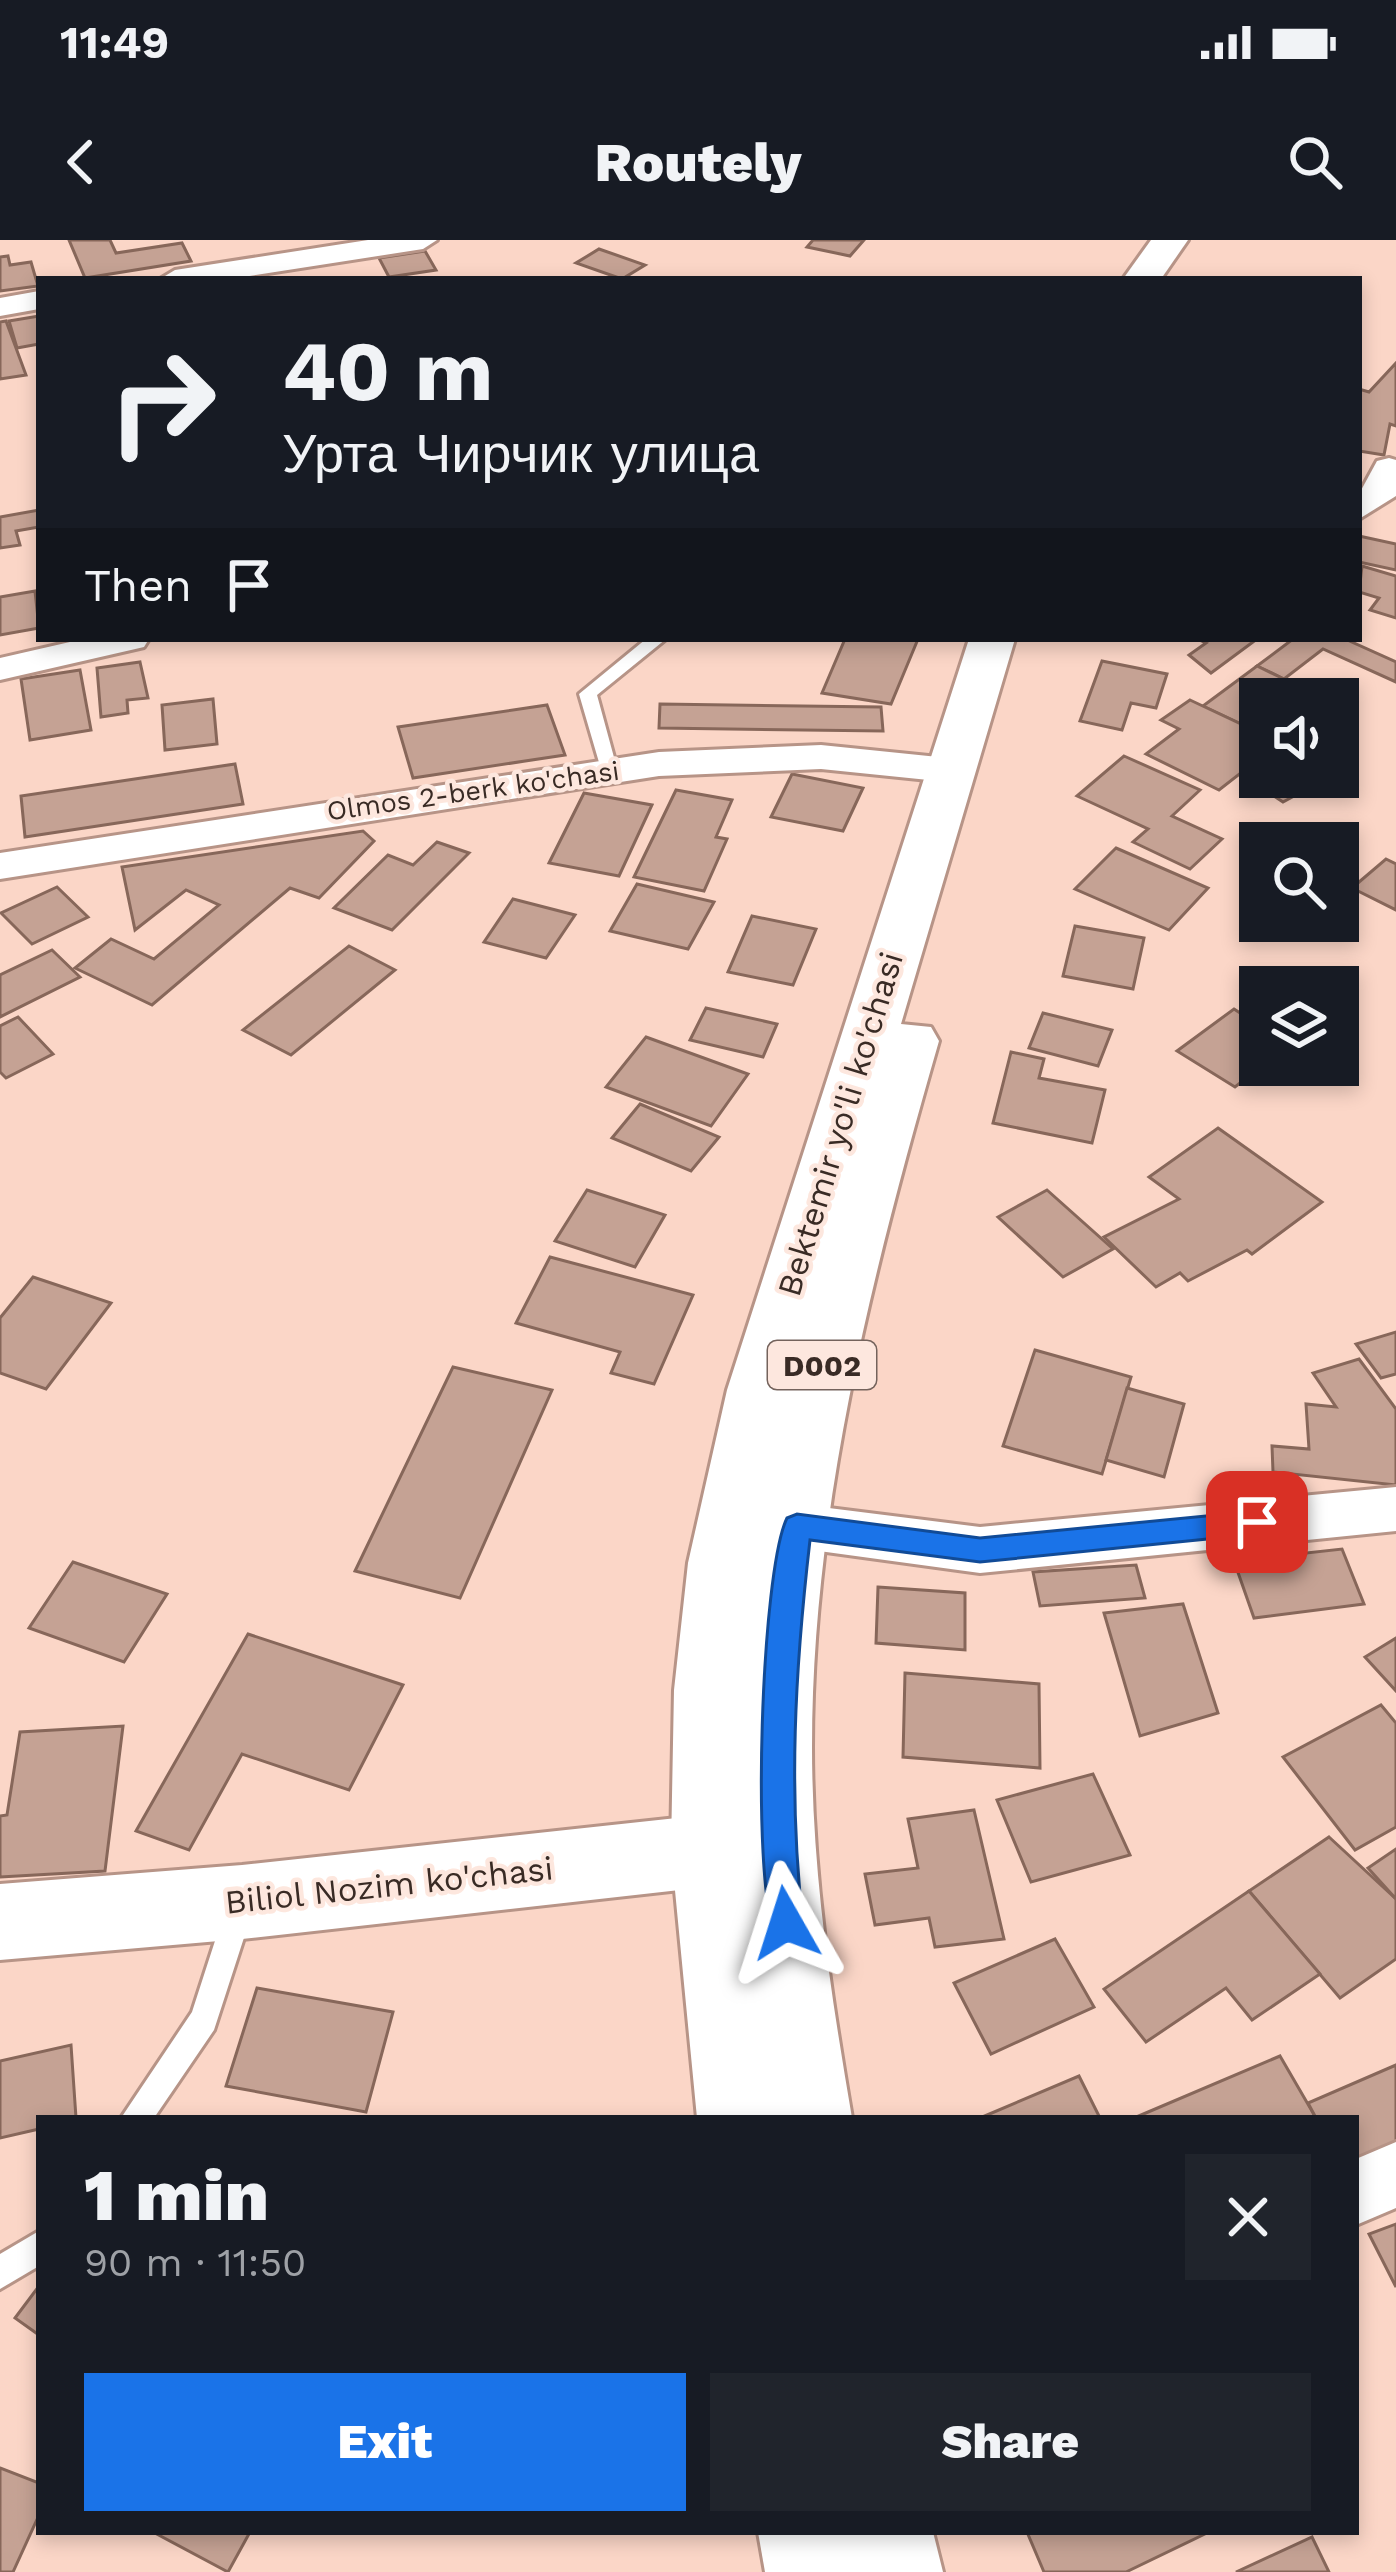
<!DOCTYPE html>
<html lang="en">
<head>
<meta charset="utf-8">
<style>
	:root { --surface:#171b24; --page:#20242c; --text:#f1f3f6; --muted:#9ea1a6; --accent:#1a73e8 }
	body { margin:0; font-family:"Work Sans",sans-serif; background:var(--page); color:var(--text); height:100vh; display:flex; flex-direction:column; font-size:45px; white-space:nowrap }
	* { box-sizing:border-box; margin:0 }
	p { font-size:39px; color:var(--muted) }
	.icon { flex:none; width:66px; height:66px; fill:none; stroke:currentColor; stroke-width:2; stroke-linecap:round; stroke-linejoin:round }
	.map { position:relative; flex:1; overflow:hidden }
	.side { position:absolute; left:36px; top:1875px; width:1323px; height:420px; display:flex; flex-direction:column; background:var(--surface); border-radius:0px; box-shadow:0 6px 18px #0003 }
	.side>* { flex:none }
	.guide { position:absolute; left:36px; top:36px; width:1326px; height:366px; border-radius:0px; box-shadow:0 6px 18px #0003; background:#171b24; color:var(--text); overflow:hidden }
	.fabs { position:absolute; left:1239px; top:438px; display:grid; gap:24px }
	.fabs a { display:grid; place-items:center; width:120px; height:120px; border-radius:0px; background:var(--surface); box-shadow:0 6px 18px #0003; font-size:60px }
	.pin { position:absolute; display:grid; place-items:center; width:102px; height:102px; color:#fff; margin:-51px; border-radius:24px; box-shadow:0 6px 18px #0006 }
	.me { position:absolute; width:132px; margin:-66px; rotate:354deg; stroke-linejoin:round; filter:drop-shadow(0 0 9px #0008) }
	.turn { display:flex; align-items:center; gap:42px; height:252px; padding:0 48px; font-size:54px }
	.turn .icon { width:156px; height:156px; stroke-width:2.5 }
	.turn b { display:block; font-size:84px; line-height:102px }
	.then { display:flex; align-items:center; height:114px; padding:0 48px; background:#0003; gap:24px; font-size:45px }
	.round { display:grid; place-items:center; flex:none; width:126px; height:126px; border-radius:0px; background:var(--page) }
	.overview { display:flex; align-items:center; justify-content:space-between; height:204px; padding:0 48px }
	h1 { font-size:72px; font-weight:800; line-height:90px }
	.button { display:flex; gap:24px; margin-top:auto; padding:24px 48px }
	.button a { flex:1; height:138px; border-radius:0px; background:var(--accent); color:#fff; font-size:48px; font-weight:800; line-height:138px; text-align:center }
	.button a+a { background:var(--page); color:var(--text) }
	.status { display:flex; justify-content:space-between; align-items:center; height:84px; padding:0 60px; background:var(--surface); direction:ltr }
	.status svg { height:33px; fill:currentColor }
	header { display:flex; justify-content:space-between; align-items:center; height:156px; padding:0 48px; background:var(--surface); font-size:54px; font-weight:800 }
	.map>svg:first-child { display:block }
</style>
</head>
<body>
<div class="status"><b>11:49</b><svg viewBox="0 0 49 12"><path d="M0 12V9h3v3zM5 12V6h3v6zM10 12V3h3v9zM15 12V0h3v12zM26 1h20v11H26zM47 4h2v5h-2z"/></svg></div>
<header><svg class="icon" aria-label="back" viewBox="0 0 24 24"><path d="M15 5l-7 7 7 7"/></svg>Routely<svg class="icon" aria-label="search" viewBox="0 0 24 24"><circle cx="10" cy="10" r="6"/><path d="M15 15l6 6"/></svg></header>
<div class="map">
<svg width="1396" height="2332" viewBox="0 0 1396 2332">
	<rect width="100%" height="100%" fill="#fbd6c7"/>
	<g fill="#c5a294" stroke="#87675a" stroke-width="3">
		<polygon points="69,0 110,0 116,13 182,3 191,21 85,38"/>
		<polygon points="813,0 864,0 850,16 807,7"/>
		<polygon points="599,9 645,25 622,39 576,23"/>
		<polygon points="425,11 436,30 389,37 379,18"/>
		<polygon points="8,16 10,25 31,22 38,46 0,51 0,17"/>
		<polygon points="39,76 39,104 17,108 9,81"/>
		<polygon points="6,81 26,135 0,139 0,82"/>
		<polygon points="1396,123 1396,186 1390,184 1384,215 1359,211 1359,149 1369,152"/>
		<polygon points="39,270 39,287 16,291 20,305 0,308 0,277"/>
		<polygon points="1359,296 1396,304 1396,330 1359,322"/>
		<polygon points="1362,326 1396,336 1396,378 1370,370 1379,358 1359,352"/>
		<polygon points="35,351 39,388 0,395 0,357"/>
		<polygon points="845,399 918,399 891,464 822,453"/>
		<polygon points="1197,399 1257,399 1211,433 1189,415 1206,403"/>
		<polygon points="1293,399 1345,399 1396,422 1396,442 1323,409 1284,439 1257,426"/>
		<polygon points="1102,421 1167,434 1156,468 1131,463 1122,490 1080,481"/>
		<polygon points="140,422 148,458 127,460 128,473 101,477 97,428"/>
		<polygon points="1257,426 1284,439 1328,459 1260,459 1260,493 1203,466"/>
		<polygon points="80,430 91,490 30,500 21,439"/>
		<polygon points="213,459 217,504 165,510 162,465"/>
		<polygon points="1190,460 1260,493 1260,518 1219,550 1146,514 1179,489 1161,480"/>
		<polygon points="660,464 881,467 883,491 659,488"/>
		<polygon points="547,465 565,515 413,538 398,487"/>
		<polygon points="1124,516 1200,550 1172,576 1222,599 1190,629 1133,602 1148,589 1077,556"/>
		<polygon points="235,524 243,564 25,597 21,556"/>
		<polygon points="1260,524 1260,537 1308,537 1318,543 1283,562 1241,534"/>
		<polygon points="792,534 863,548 843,591 771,577"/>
		<polygon points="676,550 732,560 716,597 727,599 704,651 634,637"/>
		<polygon points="584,553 652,565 619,636 549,623"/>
		<polygon points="363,591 374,601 319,658 290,648 152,765 75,728 111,699 154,719 219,665 186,650 135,690 122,627"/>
		<polygon points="437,602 469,613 392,690 334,668 388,615 413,625"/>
		<polygon points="1116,608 1208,648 1169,690 1075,649"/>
		<polygon points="1386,619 1396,624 1396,670 1352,648"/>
		<polygon points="637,644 714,662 688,709 610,691"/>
		<polygon points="57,647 88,677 32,704 1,673"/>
		<polygon points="513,659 575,675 546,718 484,702"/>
		<polygon points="752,676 816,689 793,745 728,732"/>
		<polygon points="1075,686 1144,698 1133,749 1063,736"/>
		<polygon points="349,706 395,730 291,815 243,790"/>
		<polygon points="52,710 80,737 0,777 0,735"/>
		<polygon points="706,768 777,784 763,817 690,800"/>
		<polygon points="1234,769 1260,786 1263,825 1235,847 1177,811"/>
		<polygon points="1043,773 1112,790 1098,826 1029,808"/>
		<polygon points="18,777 53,814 6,838 0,832 0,786"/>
		<polygon points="646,797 748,834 711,886 606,847"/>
		<polygon points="1011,812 1044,819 1039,838 1105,850 1092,903 993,883"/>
		<polygon points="640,864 719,897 691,931 612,898"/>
		<polygon points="1218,888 1322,962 1252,1014 1247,1010 1188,1041 1180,1033 1156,1047 1104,997 1179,959 1149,937"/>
		<polygon points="587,950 665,975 635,1027 555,1001"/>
		<polygon points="1047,950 1113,1009 1063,1037 998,977"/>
		<polygon points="550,1017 693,1055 654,1144 611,1133 620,1112 516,1083"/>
		<polygon points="33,1037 111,1063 46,1149 0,1133 0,1078"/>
		<polygon points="1396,1092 1396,1134 1381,1138 1356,1104"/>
		<polygon points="1035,1110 1131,1137 1102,1234 1003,1206"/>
		<polygon points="1359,1119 1396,1169 1396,1245 1273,1232 1272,1206 1309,1209 1306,1164 1336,1167 1313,1133"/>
		<polygon points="453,1127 552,1150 460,1358 355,1331"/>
		<polygon points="1127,1148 1184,1164 1164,1237 1106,1220"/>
		<polygon points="1342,1309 1364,1364 1254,1378 1234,1321"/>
		<polygon points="73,1322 167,1354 124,1422 29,1388"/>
		<polygon points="1136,1325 1145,1358 1040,1366 1033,1332"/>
		<polygon points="878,1347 965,1353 965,1410 876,1403"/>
		<polygon points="1183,1364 1218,1473 1140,1496 1104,1373"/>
		<polygon points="248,1394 403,1445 349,1550 242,1514 189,1610 136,1591"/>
		<polygon points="1396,1398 1396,1451 1365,1417"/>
		<polygon points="905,1433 1039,1444 1040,1528 903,1517"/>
		<polygon points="1381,1465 1396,1483 1396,1587 1355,1610 1283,1517"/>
		<polygon points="123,1486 105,1631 0,1637 0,1576 7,1575 20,1492"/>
		<polygon points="1093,1534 1130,1615 1031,1642 997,1560"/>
		<polygon points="974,1570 1004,1699 935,1707 929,1678 875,1685 865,1634 918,1628 908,1579"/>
		<polygon points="1329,1597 1396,1659 1396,1719 1340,1758 1249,1651"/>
		<polygon points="1396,1609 1396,1659 1368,1628"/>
		<polygon points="1249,1651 1320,1734 1252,1780 1226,1748 1146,1802 1104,1749"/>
		<polygon points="1055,1699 1094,1767 991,1814 954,1743"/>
		<polygon points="257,1748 393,1772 366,1872 226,1846"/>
		<polygon points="71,1805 76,1878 39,1878 39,1889 0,1898 0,1821"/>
		<polygon points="1280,1816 1316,1878 1134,1878"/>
		<polygon points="1396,1825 1396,1905 1356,1923 1356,1878 1316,1878 1308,1863"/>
		<polygon points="1079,1836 1100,1878 980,1878"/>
		<polygon points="1396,1984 1396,2047 1369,1994"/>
		<polygon points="39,2046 39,2095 15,2078"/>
		<polygon points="0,2228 39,2243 39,2275 13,2332 0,2332"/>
		<polygon points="153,2292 250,2292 228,2332"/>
		<polygon points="1027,2292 1209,2292 1126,2332 1044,2332"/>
		<polygon points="1312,2297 1329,2332 1236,2332"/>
	</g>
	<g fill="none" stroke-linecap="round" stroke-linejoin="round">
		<g stroke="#b79487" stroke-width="6">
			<g id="lane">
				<polygon points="646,399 666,399 597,455 618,532 615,536 603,536 579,454"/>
				<polygon points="239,1656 249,1660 253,1670 214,1790 154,1878 121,1878 192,1772 225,1670 229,1660"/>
				<polygon points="39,1991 39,2026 0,2049 0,2014"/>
			</g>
		</g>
		<g stroke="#b79487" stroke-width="6">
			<g id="street">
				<polygon points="368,0 437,0 423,9 230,39 160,39 175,30"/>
				<polygon points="39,51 39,69 0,76 0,58"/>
				<polygon points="1389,218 1396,220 1396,256 1359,279 1359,254 1377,221"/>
				<polygon points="83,399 149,399 144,407 0,440 0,418"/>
				<polygon points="821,505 948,518 967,530 948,542 821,529 659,536 0,639 0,613 659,512"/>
				<polygon points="1396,1247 1396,1291 980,1333 797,1308 778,1302 770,1286 778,1270 797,1264 980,1287"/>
				<polygon points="1396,1902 1396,1968 1356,1985 1356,1919"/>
			</g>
		</g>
		<g stroke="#b79487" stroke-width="6">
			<polygon id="secondary" points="760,1569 787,1580 799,1605 787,1630 760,1641 242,1699 0,1720 0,1644 242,1625"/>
		</g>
		<g stroke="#b79487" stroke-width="6">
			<g id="highway">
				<polygon points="1151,0 1188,0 1161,39 1123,39"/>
				<path d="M969 399H1015L901 784 931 787 939 801C873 1029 812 1268 812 1507 812 1632 831 1755 852 1878H697L671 1609 674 1450 688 1323 727 1150Z"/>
				<polygon points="758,2292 933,2292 943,2332 765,2332"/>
			</g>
		</g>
		<use href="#lane" fill="#fff" fill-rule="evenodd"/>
		<use href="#street" fill="#fff" fill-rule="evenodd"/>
		<use href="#secondary" fill="#fff" fill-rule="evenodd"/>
		<use href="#highway" fill="#fff" fill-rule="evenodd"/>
	</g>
	<path fill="#1a73e8" stroke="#114b97" stroke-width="3" d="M1257 1271 1272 1282 1257 1294 980 1322 810 1300C795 1429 788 1553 803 1683L798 1694 786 1699 775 1694C751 1639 761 1331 787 1278L797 1274 980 1298Z"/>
	<g text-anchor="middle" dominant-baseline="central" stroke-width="9" stroke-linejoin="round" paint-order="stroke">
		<g font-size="27" fill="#392b25" stroke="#fde7de">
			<text transform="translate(473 551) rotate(-8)">Olmos 2-berk ko'chasi</text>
		</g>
		<rect fill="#fde7de" stroke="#74635c" stroke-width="3" x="768" y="1101" width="108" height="48" rx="9"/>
		<g font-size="30" font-weight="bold" fill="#392b25">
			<text x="822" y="1125">D002</text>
		</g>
		<g font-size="33" fill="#392b25" stroke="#fde7de">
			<text transform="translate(840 884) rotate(-73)">Bektemir yo'li ko'chasi</text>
			<text transform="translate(389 1645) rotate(-6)">Biliol Nozim ko'chasi</text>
		</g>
	</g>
</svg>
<div class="fabs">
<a><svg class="icon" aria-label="sound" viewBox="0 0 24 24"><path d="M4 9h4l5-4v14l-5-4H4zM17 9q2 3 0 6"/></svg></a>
<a><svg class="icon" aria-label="search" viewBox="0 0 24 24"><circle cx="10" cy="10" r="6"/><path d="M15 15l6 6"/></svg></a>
<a><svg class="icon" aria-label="layers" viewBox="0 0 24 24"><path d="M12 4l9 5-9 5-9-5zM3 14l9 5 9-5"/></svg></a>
</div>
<div class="pin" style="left:1257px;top:1282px;background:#d93025"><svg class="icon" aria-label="arrive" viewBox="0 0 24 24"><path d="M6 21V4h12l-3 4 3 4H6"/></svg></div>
<svg class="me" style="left:786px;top:1683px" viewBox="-20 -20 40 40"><path d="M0-17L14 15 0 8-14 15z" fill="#1a73e8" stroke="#fff" stroke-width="4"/></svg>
<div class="guide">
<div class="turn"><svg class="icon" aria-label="right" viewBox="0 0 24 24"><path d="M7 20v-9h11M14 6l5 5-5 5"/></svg><div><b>40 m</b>Урта Чирчик улица</div></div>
<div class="then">Then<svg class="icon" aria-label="arrive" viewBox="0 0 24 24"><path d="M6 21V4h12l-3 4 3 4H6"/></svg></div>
</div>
<section class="side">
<div class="overview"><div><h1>1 min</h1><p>90 m · 11:50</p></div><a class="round"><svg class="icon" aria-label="close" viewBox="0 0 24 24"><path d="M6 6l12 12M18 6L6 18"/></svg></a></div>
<div class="button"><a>Exit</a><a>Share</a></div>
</section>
</div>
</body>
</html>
